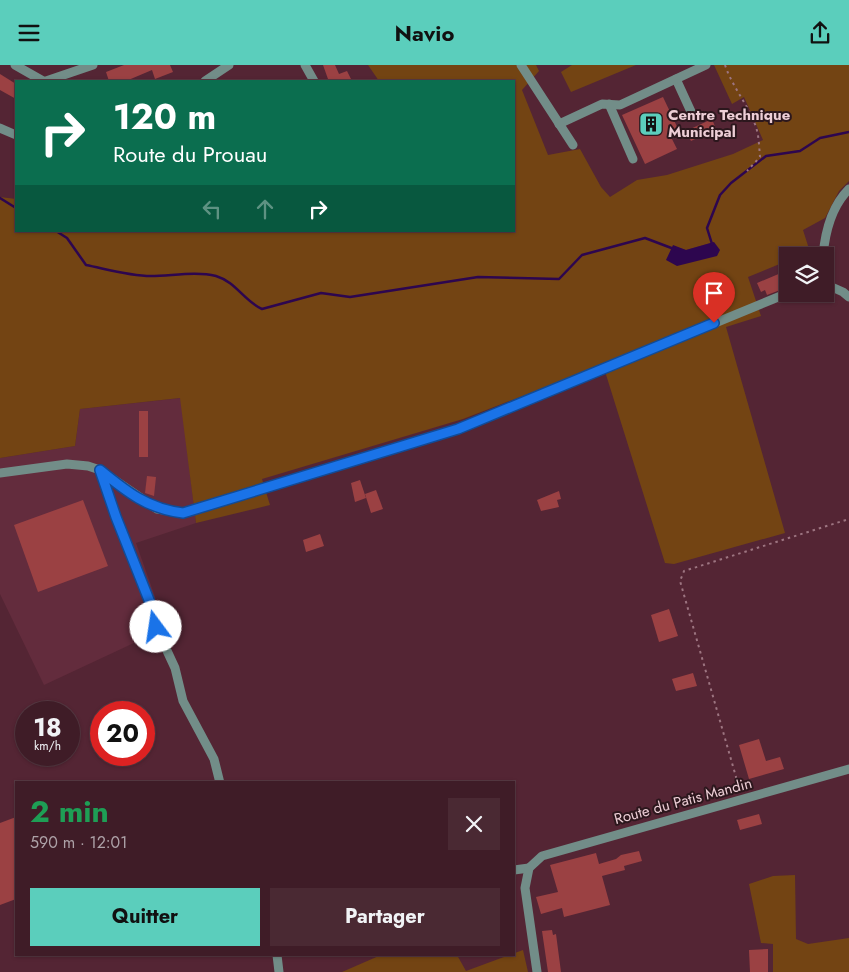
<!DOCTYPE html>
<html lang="fr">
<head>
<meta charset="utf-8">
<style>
	:root { --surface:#3f1c27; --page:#4a2933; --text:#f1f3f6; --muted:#ada1a7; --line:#583a44; --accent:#5bcebc }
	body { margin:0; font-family:Jost,sans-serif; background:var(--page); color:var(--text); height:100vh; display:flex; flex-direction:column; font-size:19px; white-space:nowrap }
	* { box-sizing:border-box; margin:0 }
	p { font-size:16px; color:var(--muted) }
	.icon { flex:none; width:28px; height:28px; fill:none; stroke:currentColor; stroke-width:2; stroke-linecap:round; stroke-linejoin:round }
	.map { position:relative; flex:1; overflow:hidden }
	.side { position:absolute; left:15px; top:716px; width:500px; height:175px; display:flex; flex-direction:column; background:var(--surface); border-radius:0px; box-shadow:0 1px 4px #0004,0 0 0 1px var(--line) }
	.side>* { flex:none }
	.guide { position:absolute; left:15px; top:15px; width:500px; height:152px; border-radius:0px; box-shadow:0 1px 4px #0004,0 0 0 1px var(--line); background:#0b6e4f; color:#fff; overflow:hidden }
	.controls { position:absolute; left:779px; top:182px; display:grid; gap:10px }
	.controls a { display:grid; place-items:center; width:55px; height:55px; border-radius:0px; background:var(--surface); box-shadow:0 1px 4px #0004,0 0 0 1px var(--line); font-size:25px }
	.speed { position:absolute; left:15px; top:636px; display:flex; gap:10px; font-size:25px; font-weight:700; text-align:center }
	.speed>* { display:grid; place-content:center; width:65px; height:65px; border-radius:50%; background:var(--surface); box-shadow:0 1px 4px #0004,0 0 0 1px var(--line); line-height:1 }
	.speed small { font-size:12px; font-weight:400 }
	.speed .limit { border:8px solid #d22; background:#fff; color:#111 }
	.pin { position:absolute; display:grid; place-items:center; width:42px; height:42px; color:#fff; margin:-51px -21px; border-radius:50% 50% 50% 0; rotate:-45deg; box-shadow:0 0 5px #0007 }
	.pin .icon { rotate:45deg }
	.me { position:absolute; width:55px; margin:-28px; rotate:346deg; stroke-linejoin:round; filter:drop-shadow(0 0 4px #0008) }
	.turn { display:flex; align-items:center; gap:18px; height:105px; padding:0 15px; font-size:22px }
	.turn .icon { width:65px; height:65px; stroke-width:2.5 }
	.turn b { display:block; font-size:35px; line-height:42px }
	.lanes { display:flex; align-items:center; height:48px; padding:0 15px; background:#0003; justify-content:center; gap:25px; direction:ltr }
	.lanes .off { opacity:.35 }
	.round { display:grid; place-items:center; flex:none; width:52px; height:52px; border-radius:0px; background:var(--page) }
	.summary { display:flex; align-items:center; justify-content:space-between; height:85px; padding:0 15px }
	h1 { font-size:30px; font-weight:700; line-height:38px; color:#1e9e55 }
	.button { display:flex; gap:10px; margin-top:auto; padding:10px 15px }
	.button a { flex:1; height:58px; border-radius:0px; background:var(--accent); color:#111; font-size:20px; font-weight:700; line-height:58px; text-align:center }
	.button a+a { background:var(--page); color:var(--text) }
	header { display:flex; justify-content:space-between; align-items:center; height:65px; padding:0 15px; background:var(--accent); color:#111; font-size:22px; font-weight:700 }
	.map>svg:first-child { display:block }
</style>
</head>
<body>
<header><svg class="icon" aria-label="menu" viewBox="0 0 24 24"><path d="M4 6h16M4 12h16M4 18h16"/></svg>Navio<svg class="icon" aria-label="share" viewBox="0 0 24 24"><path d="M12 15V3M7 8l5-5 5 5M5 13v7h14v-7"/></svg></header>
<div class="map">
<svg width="849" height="907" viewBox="0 0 849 907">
	<rect width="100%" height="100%" fill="#542534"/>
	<polygon fill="#632c3d" points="181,333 196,458 136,478 166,563 44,620 0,529 0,393 75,381 80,344"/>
	<g fill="#734413" fill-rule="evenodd">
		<path d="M368 0H536L539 6 522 25 548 90 580 84 601 122 610 132 637 115 667 110 733 89 763 75 744 32 732 39 714 0H849V116L839 126 825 153 803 165 810 187 799 191H788L787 196 748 212 761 251 726 262 785 468 674 499 665 498 603 300 463 354 262 414 270 440 196 458 180 333 80 344 75 381 0 393V132L16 134V166H74V168L85 166H514V16H379ZM714 177 677 200 673 181 686 185Z"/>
		<polygon points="572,0 636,0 571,27 561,7"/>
		<polygon points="795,810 796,874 808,879 849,873 849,907 773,907 773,879 761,878 749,819 773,811"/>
		<polygon points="523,885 528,907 342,907 381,890 457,890 466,906"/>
	</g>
	<polygon fill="#2d064f" points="714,177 720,185 717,191 677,201 666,195 673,180 686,185"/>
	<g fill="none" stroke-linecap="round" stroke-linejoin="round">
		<g stroke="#2d064f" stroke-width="2.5">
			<polyline points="0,133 16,143"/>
			<path d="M56 166 67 173 86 200C106 204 129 211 151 211 171 211 196 206 216 211 236 217 244 236 262 244L321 228 350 232 478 212 559 214 582 190 645 173 674 184"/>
			<polyline points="712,179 707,163 720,130 731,118 766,91 800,86 820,73 849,67"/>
		</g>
	</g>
	<g fill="#9b4143">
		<polygon points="124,0 170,0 173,7 155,14 152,5 126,16 109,16 106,7"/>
		<polygon points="323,0 335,0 339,9 347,6 352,16 323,16 328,14"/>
		<polygon points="0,9 16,19 16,34 0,25"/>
		<polygon points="663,32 680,68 671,72 677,84 645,99 622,50"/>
		<polygon points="712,54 716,64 691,76 686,66"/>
		<polygon points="788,205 788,222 767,230 765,225 761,227 757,218"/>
		<rect x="139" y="346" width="9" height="46"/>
		<polygon points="147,411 156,412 154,431 145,428"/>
		<polygon points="360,415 366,433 355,437 351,418"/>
		<polygon points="376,425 383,444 371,448 365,429"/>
		<polygon points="559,426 561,434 557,435 559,442 541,446 537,435"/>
		<polygon points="83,435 108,501 38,527 14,460"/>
		<polygon points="320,469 324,481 306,487 303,475"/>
		<polygon points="669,544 678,571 659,577 651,550"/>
		<polygon points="693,608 697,621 676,626 672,614"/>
		<polygon points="759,674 766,696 780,692 784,704 749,714 739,680"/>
		<polygon points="759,749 762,759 740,765 737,755"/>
		<polygon points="16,752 16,834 0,840 0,758"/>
		<polygon points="639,786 642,796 624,801 625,805 602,811 610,840 564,852 562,843 541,849 536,832 558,827 550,800 596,788 599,799 616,794 621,790"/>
		<polygon points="552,865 553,870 556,869 561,907 548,907 542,866"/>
		<polygon points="768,884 768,907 750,907 749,885"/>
	</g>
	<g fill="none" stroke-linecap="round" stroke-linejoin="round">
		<g stroke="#9d7581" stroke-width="2" stroke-dasharray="2.5 4" stroke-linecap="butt">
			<path d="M725 0C732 21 746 37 754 57 759 67 759 81 760 92L747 106"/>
			<polyline points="740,726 680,516 684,506 849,454"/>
		</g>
		<g stroke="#728d88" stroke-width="9">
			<polyline points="15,0 43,16"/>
			<polyline points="305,0 314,16"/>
			<polyline points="521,0 573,80"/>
			<polyline points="676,14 693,51"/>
			<polyline points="46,16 93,0"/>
			<polyline points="205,16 229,0"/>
			<polyline points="609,39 633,94"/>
			<polyline points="559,59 602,39 620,40 706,0"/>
			<polyline points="0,63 16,70"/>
			<path d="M823 191C825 168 832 141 849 124"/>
			<polyline points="825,219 843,227 849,232"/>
			<polyline points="100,406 116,452 149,535 156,562 175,603 183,636 214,694 220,718"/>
			<polyline points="0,408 67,399 88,401 100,405 157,444 183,448 458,364 788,228"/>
			<polyline points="514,805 529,803"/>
			<polyline points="277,890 279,907"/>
			<polyline points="537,907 525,823 529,803 542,791 849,704"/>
		</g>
	</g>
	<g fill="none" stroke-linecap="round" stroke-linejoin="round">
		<g stroke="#114b97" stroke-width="12">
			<path id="route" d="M156 562 149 535 116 452 100 405C127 427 148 444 183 448L458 364 714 258"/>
		</g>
		<use href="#route" stroke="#1a73e8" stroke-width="9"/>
	</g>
	<defs>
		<g id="building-square" transform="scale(1.25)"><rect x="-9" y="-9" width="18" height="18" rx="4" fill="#5bcebc" stroke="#2c171d"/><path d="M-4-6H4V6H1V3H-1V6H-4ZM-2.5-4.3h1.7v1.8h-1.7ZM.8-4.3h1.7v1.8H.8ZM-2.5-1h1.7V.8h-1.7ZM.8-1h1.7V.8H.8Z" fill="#111"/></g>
	</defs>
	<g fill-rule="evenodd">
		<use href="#building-square" x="651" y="59"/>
	</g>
	<g text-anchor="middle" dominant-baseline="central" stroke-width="4" stroke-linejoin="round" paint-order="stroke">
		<g font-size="15" font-weight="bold" fill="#edced6" stroke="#2c171d" text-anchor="start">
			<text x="668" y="50">Centre Technique<tspan x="668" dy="17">Municipal</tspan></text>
		</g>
		<g font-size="15" fill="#edced6" stroke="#2c171d">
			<text transform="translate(683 736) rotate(-15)">Route du Patis Mandin</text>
		</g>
	</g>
</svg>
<div class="controls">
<a><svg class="icon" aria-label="layers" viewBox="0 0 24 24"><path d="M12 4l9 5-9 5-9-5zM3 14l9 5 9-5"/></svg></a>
</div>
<div class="speed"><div>18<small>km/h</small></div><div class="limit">20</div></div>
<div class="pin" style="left:714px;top:258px;background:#d93025"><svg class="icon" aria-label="arrive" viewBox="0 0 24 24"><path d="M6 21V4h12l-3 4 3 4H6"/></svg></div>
<svg class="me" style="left:156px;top:562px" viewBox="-20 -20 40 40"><circle r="19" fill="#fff"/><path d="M0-13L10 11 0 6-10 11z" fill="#1a73e8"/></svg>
<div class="guide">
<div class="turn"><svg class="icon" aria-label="right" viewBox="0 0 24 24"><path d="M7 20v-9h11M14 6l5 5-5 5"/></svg><div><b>120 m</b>Route du Prouau</div></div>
<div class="lanes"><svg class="icon off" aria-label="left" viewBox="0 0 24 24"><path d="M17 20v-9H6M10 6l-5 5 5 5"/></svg><svg class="icon off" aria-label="ahead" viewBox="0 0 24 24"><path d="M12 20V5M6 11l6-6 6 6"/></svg><svg class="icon" aria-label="right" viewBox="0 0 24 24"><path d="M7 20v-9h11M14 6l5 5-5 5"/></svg></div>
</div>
<section class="side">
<div class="summary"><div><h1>2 min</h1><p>590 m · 12:01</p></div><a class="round"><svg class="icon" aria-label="close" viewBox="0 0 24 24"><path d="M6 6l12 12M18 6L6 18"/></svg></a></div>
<div class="button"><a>Quitter</a><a>Partager</a></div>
</section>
</div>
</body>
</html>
